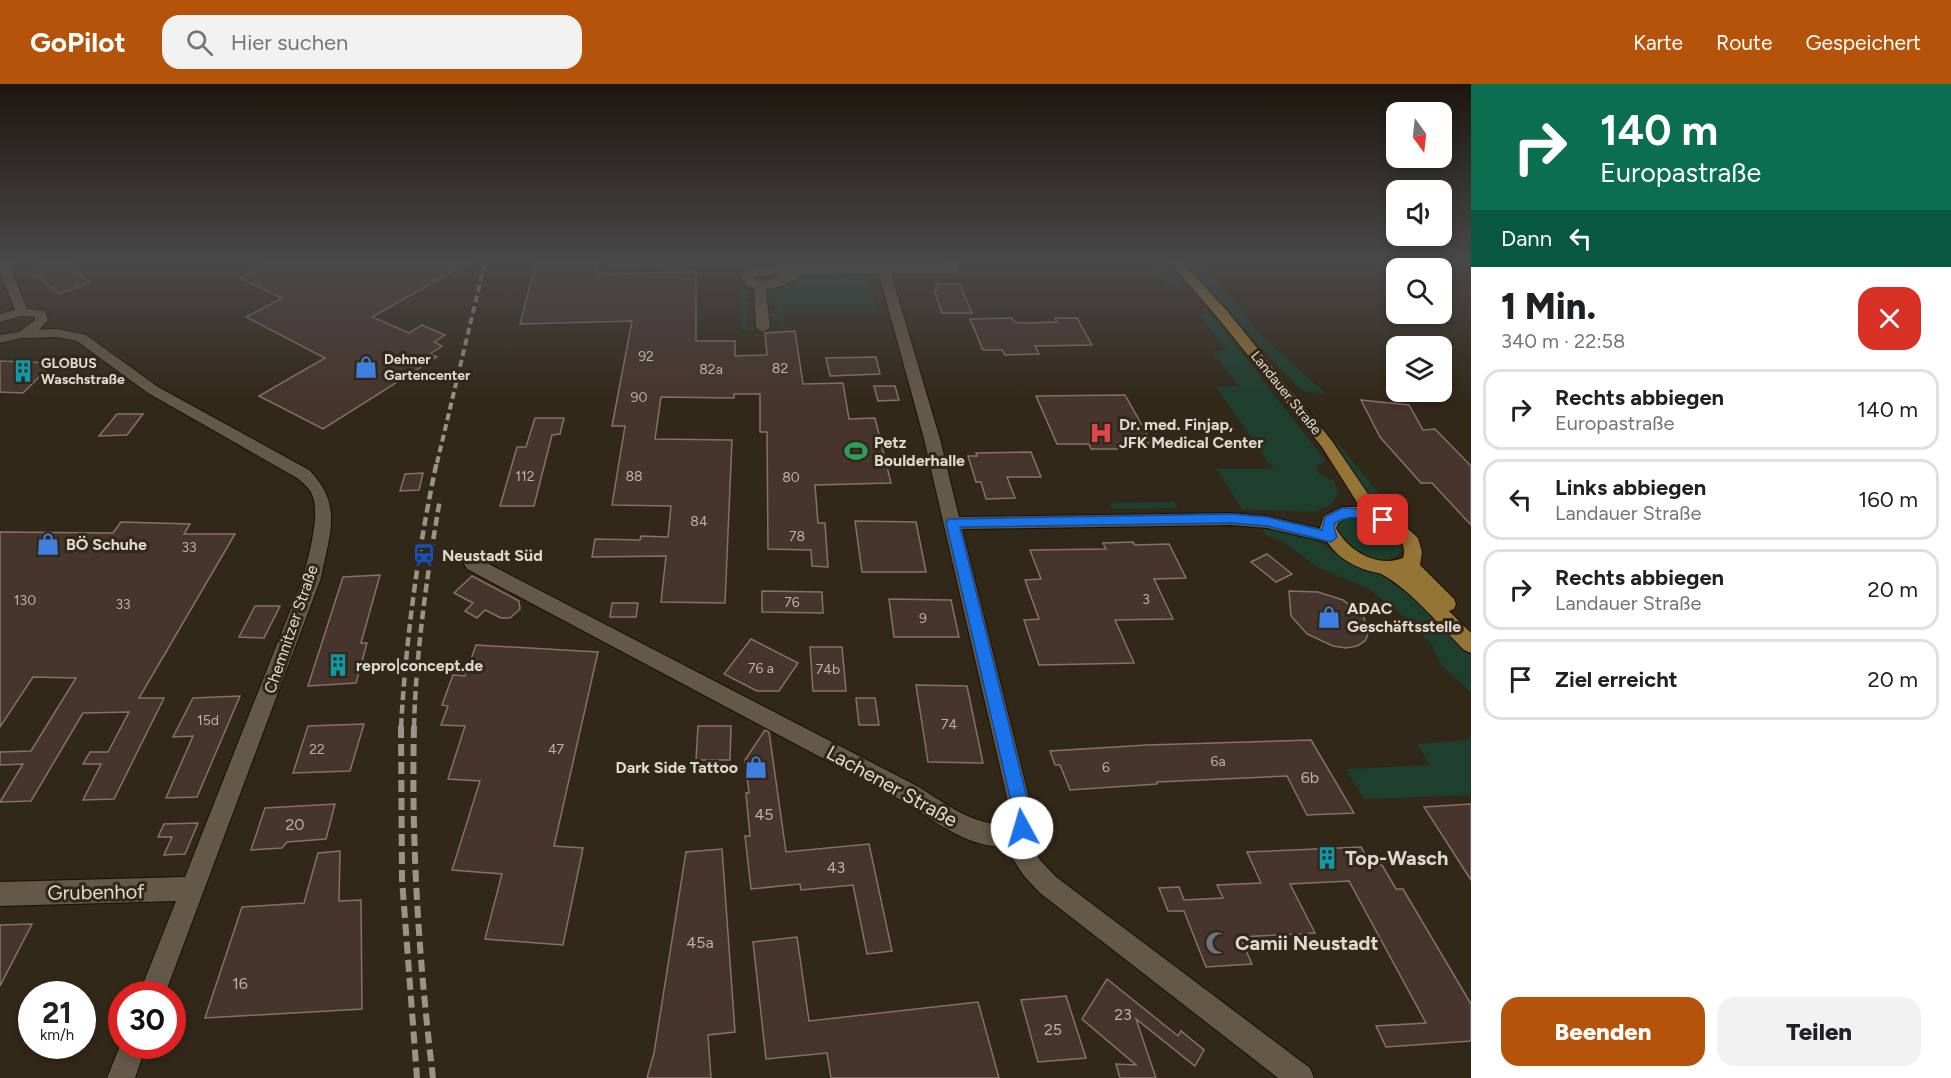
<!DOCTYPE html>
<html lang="de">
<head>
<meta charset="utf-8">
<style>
	:root { --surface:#fff; --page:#f2f2f2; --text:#202124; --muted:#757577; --line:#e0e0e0; --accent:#b45309 }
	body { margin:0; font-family:Figtree,sans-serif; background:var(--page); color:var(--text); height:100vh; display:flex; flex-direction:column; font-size:22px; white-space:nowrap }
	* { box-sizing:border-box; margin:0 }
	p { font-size:20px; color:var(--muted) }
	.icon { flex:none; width:33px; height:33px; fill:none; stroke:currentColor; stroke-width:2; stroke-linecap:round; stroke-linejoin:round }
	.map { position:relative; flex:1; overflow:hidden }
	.details { display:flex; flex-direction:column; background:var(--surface); width:480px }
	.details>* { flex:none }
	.banner { background:#0b6e4f; color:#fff; overflow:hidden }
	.needle { width:39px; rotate:165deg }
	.buttons { position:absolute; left:1386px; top:18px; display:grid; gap:12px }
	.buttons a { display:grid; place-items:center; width:66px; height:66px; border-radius:12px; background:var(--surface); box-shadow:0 3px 9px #0003; font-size:30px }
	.speed { position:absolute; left:18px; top:897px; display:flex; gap:12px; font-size:30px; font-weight:700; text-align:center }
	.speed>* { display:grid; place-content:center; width:78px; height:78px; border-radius:50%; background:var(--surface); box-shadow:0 3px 9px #0003; line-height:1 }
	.speed small { font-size:15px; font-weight:400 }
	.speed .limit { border:9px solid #d22; background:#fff; color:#111 }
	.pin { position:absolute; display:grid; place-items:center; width:51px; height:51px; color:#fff; margin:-26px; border-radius:12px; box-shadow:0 3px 9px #0006 }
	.me { position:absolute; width:66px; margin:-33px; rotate:354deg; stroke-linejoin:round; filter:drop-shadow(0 0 4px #0008) }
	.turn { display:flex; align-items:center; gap:21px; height:126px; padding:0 30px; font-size:27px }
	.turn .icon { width:78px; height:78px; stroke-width:2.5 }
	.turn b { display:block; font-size:42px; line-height:51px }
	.then { display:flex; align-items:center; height:57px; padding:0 30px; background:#0003; gap:12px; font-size:22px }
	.round { display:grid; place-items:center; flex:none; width:63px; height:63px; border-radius:18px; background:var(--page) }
	.overview { display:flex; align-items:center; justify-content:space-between; height:102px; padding:0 30px }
	h1 { font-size:36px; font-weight:800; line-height:45px }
	.action { display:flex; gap:12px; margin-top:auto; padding:12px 30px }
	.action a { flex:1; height:69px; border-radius:18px; background:var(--accent); color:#fff; font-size:24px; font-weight:800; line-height:69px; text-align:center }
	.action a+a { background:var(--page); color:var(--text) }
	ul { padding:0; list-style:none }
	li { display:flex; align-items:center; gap:18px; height:81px; margin:0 12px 9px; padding:0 18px; border:3px solid var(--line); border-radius:18px }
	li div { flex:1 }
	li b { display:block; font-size:22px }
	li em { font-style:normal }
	header { display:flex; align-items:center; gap:36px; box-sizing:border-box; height:84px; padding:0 30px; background:var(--accent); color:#fff }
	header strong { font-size:28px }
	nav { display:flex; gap:33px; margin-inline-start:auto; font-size:21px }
	.search { width:420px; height:54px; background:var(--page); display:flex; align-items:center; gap:15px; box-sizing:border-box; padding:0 21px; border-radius:18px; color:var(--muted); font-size:22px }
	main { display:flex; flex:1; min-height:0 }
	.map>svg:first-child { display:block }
</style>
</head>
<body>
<header>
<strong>GoPilot</strong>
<div class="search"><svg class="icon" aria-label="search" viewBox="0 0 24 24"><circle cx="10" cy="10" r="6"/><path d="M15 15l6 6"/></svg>Hier suchen</div>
<nav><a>Karte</a><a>Route</a><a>Gespeichert</a></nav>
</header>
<main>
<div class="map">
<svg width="1471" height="994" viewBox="0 0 1471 994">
	<rect width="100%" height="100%" fill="#322819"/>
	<g fill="#1e3e2e">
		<polygon points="610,178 756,178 756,183 609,186"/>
		<polygon points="1143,178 1164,178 1168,186 1186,205 1185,208 1164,207 1172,205"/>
		<polygon points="1185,178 1202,178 1267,258 1327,310 1304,308 1289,294"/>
		<polygon points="868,192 877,226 783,226 784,243 779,243 778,233 768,233 768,230 778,229 777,221 768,221 767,218 777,218 776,210 766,209 766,207 780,206 802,194"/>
		<polygon points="738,200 755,209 745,209 746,218 756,218 756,221 746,221 746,230 756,231 756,233 746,233 747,243 763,246 741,246"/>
		<polygon points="1209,228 1326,377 1316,382 1319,390 1333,396 1339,408 1331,421 1313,428 1242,425 1216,385 1273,385 1216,303 1239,302 1212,268 1226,266 1199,229"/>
		<polygon points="1334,356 1337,358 1404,441 1394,438 1376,426"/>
		<polygon points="1174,418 1178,424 1113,425 1110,419"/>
		<path d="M1352 433C1371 436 1400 443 1402 466 1393 483 1365 475 1353 466 1346 461 1341 453 1336 447L1340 437Z"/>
		<polygon points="1263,445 1303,451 1320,458 1346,478 1383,492 1407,509 1412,508 1440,534 1471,570 1471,608 1441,581 1432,561 1409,536 1369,505 1317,483 1282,457 1265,451"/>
		<polygon points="1471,653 1471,711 1364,715 1346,685 1430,681 1417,660 1467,656"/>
	</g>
	<g fill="#47342d" stroke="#867169" stroke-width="1.5">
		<polygon points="63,178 90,198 59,210 34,190 41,180"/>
		<polygon points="272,178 469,178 372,233 409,249 422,241 445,251 434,258 442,262 430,270 437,273 323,345 259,312 325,274 246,233 282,214 240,194"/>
		<polygon points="536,178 597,178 596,190 696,188 696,257 735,257 735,272 767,271 765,249 795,247 803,300 843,299 849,335 875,334 891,399 815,401 818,439 825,439 828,483 812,482 811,466 768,465 767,348 760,348 760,310 734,310 734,314 661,313 655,355 732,356 725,519 661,518 666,472 592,473 595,455 640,456 641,452 668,453 671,422 612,421 625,342 612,342 632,237 520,240"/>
		<polygon points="936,200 960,200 972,229 942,229 934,206 938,206"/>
		<polygon points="1012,234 1014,238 1024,239 1057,238 1055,234 1077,234 1092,261 1035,262 1039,270 1005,271 1002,266 983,266 970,235"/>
		<polygon points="876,273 880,290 830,292 826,274"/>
		<polygon points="0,277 53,279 23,309 0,308"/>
		<polygon points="874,302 895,302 899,316 878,317"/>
		<polygon points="1125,311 1152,359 1118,359 1121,365 1091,365 1089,360 1057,360 1036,312"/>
		<polygon points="1361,316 1409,321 1423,346 1435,345 1471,382 1471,441 1432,399 1421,399 1380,353"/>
		<polygon points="117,330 143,330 127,351 99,352"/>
		<polygon points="535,334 564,334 560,350 552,351 534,422 500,422 517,363 526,363"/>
		<polygon points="1031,368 1041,393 1007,393 1015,414 986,415 981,398 976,398 968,372 977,372 976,369"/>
		<polygon points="423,389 419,406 400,407 405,390"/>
		<polygon points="855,437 916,438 926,488 862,488"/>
		<polygon points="121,438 190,440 184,450 235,450 139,614 164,614 114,715 83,716 101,680 83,680 90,668 108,668 129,628 83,629 31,717 0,718 23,680 0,681 0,668 31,667 76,594 33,593 0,643 0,448 113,449"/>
		<polygon points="1133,458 1135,461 1169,460 1186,494 1154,495 1173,535 1115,536 1134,579 1039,581 1024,536 1039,535 1025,496 1041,495 1030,466 1106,465 1103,459"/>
		<polygon points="1267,470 1292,490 1276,498 1251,478"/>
		<polygon points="380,491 361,559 367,559 356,599 308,602 343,493"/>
		<polygon points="472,492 519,517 520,525 510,534 501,534 485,526 477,534 465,527 473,519 454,509"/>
		<polygon points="762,507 822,508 823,529 762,528"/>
		<polygon points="1289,507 1318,508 1343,516 1363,532 1367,542 1368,550 1365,557 1357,562 1346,564 1333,562 1307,550 1291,532"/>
		<polygon points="889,515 951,516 959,553 894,553"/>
		<polygon points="612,519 638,519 636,533 610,533"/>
		<polygon points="255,522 280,522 264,554 239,553"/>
		<polygon points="751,555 798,579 779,607 757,607 724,590"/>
		<polygon points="476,561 598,568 554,762 583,764 563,861 485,855 502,790 452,786 480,697 448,695 465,642 441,641 448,622 442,621 453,591 465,592"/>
		<polygon points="810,563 842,563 846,607 813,607"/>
		<polygon points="916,601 967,602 983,679 928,678"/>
		<polygon points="240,612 197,713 166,714 193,652 173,653 193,614"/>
		<polygon points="856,614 875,614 879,641 859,641"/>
		<polygon points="364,640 350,687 293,689 308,642"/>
		<polygon points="698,642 731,642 730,676 696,676"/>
		<polygon points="765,646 769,648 786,768 869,760 892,867 867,870 853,801 801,806 800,800 751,805 745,752 750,752 746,709 749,709 745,676"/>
		<polygon points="1311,656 1354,729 1307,731 1287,692 1157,698 1157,700 1070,706 1060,681 1055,681 1050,667 1147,661"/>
		<polygon points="335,720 326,755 287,758 282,764 251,766 265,724"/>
		<polygon points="1471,720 1471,796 1424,723"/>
		<polygon points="198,739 185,770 164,771 172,753 158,753 164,740"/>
		<polygon points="1361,763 1372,782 1382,781 1396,805 1403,805 1471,920 1471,957 1386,963 1376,942 1426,939 1349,797 1290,800 1315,849 1240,853 1252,880 1206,883 1184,827 1168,827 1159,804 1179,803 1184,816 1223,814 1217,801 1261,799 1247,768"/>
		<polygon points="722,765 735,948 708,951 711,994 647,994 654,969 686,768"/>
		<polygon points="340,767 339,817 361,816 362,925 205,934 242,823 304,819 318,769"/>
		<polygon points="32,840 0,902 0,841"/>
		<polygon points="797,853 809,937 978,918 999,994 831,994 827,969 766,975 753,858"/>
		<polygon points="1107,895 1178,952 1181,947 1204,966 1195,982 1136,935 1156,994 1120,994 1116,980 1136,981 1082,935"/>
		<polygon points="1066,912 1086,974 1038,978 1021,916"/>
	</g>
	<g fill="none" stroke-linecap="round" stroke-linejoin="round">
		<g stroke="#1a1003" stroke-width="2">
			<g id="street">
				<path d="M945 178H957L960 186 954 190H891L940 355 959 433 1231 429 1267 432 1331 447 1337 449 1340 453 1337 457 1331 459 1267 444 1231 441 962 445 1032 726V744L1026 754 1040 776 1056 793 1310 984 1314 994H1278L1040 809 1024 792 1005 763C966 763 933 736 901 716L467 485 464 480 467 475 473 473 479 475 917 702C945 719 972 741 1007 741L1010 739V726L924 355 879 190 805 191 778 203 766 205 770 244 763 248 756 244 754 204 748 203 741 194 747 186 757 184 947 182ZM784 191 760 198 753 194 757 192Z"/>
				<path d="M57 245 86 251 158 303 309 386C344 421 329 451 321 494L165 910H139L176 817 0 822V798L185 793 303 494C308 472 322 429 311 408 308 403 302 398 297 394L148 309 77 257 57 253 25 254 18 250 25 246Z"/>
				<polygon points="122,957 122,962 146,962 135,994 107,994"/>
			</g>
		</g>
		<g stroke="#1a1003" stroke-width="2">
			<polygon id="secondary" points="0,178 12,178 12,188 27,225 45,227 48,236 34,251 0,259 0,251 19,248 35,236 35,233 22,232 0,238 0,230 15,226 0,188"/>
		</g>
		<g stroke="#1a1003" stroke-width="2">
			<path id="primary" d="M1170 178H1182L1228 228 1332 357 1381 429 1401 438 1418 454 1422 468 1420 481 1454 515 1456 520 1454 525 1449 527 1471 549V569L1464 566C1441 543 1412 507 1383 491 1379 488 1371 488 1366 486 1343 478 1329 465 1320 444L1324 432 1342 423H1360L1322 363 1218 234ZM1346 434C1365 432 1412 448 1403 474 1377 484 1348 467 1336 444L1338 439Z"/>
		</g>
		<use href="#street" fill="#645847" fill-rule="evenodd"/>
		<use href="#secondary" fill="#645847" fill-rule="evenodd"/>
		<use href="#primary" fill="#947536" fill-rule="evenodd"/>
		<polyline stroke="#9b9387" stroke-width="4" stroke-dasharray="7 4" stroke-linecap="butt" points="437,379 485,178"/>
		<g stroke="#9b9387" stroke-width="4.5" stroke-dasharray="9 4.5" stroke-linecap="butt">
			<path d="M401 643C406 554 418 465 437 377"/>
			<path d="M414 643C416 567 427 491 440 415"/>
		</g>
		<g stroke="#9b9387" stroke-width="6" stroke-dasharray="12 6" stroke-linecap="butt">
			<polyline points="401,642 402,795 417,994"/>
			<path d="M414 642C411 760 419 877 433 994"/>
		</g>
	</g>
	<linearGradient id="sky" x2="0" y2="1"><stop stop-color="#1c160e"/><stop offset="0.56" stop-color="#494849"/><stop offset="1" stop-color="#494849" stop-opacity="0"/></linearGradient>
	<rect width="1471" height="317" fill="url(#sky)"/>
	<path fill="#1a73e8" stroke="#114b97" stroke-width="1.5" d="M1342 424 1366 425 1388 432 1390 436 1383 440C1366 435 1351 429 1335 439L1334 444 1337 453 1331 458 1267 442 1231 439 960 443 1030 726V744L1028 750 1022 752 1015 750 1013 744V726L946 439 948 435 1231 430 1267 433 1322 446 1325 433Z"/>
	<defs>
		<g id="shop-bare" transform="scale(1.8)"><path d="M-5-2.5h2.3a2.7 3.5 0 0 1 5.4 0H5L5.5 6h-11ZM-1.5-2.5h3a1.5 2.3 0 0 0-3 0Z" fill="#3f7fe0" stroke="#322819" stroke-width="2.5" paint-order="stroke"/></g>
		<g id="building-bare" transform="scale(1.8)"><path d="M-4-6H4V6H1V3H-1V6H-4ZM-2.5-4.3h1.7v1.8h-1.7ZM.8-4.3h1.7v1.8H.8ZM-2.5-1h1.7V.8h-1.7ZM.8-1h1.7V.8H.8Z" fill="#0f9aa8" stroke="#322819" stroke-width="2.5" paint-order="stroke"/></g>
		<g id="hospital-bare" transform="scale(1.8)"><path d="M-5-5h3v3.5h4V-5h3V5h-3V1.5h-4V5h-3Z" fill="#e0444e" stroke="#322819" stroke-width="2.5" paint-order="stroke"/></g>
		<g id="stadium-bare" transform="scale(1.8)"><path d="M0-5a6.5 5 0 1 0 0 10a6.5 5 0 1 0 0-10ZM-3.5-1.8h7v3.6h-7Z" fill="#2e9e5b" stroke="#322819" stroke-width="2.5" paint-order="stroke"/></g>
		<g id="station-bare" transform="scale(1.8)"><path d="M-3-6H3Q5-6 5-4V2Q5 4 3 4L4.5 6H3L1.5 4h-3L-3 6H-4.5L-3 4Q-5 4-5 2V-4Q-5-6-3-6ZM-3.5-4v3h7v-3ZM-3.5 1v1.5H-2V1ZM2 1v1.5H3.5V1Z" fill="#1a4fb4" stroke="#322819" stroke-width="2.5" paint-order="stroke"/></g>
		<g id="mosque-bare" transform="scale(1.8)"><path d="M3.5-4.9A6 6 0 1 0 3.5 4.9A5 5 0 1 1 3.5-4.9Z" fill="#6b7280" stroke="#322819" stroke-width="2.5" paint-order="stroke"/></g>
	</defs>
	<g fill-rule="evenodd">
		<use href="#shop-bare" x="366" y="283"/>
		<use href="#building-bare" x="23" y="287"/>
		<use href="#hospital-bare" x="1101" y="349"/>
		<use href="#stadium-bare" x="856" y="367"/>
		<use href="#shop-bare" x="48" y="460"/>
		<use href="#station-bare" x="424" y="471"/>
		<use href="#shop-bare" x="1329" y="533"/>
		<use href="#building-bare" x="338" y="581"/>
		<use href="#shop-bare" x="756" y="683"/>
		<use href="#building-bare" x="1327" y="774"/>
		<use href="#mosque-bare" x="1217" y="859"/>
	</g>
	<g text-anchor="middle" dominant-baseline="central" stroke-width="6" stroke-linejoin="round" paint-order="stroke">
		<g font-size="14" fill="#bab0a6">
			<text x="646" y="272">92</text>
			<text x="780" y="284">82</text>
			<text x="711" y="285">82a</text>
			<text x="639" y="313">90</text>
			<text x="525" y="392">112</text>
			<text x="634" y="392">88</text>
			<text x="791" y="393">80</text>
			<text x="699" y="437">84</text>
			<text x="797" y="452">78</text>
			<text x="189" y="463">33</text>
			<text x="1146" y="515">3</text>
			<text x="25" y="516">130</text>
			<text x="792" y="518">76</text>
			<text x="123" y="520">33</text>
			<text x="923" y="534">9</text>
			<text x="761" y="584">76 a</text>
			<text x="828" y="585">74b</text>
			<text x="208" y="636">15d</text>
			<text x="949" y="640">74</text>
			<text x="317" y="665">22</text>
			<text x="556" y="665">47</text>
			<text x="1218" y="677">6a</text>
			<text x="1106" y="683">6</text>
		</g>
		<g font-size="14" font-weight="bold" fill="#e0d9cf" stroke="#322819" text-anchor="start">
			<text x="384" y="275">Dehner<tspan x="384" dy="16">Gartencenter</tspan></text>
			<text x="41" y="279">GLOBUS<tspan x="41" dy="16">Waschstraße</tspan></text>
		</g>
		<g font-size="14" fill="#e0d9cf" stroke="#322819">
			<text transform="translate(1286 309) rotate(51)">Landauer Straße</text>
		</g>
		<g font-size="16" font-weight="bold" fill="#e0d9cf" stroke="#322819" text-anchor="start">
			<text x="1119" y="340">Dr. med. Finjap,<tspan x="1119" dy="18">JFK Medical Center</tspan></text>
			<text x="874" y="358">Petz<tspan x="874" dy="18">Boulderhalle</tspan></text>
			<text x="66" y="460">BÖ Schuhe</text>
			<text x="442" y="471">Neustadt Süd</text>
			<text x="1347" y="524">ADAC<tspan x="1347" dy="18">Geschäftsstelle</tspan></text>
			<text x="356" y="581">repro|concept.de</text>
			<text x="738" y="683" text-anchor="end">Dark Side Tattoo</text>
		</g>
		<g font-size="16" fill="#e0d9cf" stroke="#322819">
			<text transform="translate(291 545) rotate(-71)">Chemnitzer Straße</text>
		</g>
		<g font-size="16" fill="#bab0a6">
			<text x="1310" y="693">6b</text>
			<text x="764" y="730">45</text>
			<text x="295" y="740">20</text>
			<text x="836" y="783">43</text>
			<text x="700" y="858">45a</text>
			<text x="240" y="899">16</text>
			<text x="1123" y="930">23</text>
			<text x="1053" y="945">25</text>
		</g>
		<g font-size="20" fill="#e0d9cf" stroke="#322819">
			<text transform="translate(892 702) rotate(29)">Lachener Straße</text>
			<text transform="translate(96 808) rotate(-1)">Grubenhof</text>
		</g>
		<g font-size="20" font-weight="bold" fill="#e0d9cf" stroke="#322819" text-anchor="start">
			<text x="1345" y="774">Top-Wasch</text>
			<text x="1235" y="859">Camii Neustadt</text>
		</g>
	</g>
</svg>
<div class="buttons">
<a><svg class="needle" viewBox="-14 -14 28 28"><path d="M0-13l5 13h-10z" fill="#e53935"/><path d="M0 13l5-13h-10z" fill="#757577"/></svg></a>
<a><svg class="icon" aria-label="sound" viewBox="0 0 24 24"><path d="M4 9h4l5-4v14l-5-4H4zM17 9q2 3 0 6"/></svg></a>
<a><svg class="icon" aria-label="search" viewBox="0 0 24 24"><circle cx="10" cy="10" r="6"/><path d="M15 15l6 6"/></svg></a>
<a><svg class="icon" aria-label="layers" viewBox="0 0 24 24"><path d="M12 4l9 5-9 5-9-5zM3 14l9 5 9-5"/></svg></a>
</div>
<div class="speed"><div>21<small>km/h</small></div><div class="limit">30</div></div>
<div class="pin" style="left:1383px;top:436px;background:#d93025"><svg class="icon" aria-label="arrive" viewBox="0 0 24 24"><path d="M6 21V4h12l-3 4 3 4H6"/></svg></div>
<svg class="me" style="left:1022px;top:744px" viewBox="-20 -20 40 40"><circle r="19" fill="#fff"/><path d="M0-13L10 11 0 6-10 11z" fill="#1a73e8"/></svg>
</div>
<section class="details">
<div class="banner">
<div class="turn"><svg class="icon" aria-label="right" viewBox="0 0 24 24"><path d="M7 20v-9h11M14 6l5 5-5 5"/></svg><div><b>140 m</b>Europastraße</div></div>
<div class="then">Dann<svg class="icon" aria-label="left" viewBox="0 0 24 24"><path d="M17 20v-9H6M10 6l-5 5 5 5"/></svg></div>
</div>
<div class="overview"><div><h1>1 Min.</h1><p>340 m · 22:58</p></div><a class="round" style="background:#d93025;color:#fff"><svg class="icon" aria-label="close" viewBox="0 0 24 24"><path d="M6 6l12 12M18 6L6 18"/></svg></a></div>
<ul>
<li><svg class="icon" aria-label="right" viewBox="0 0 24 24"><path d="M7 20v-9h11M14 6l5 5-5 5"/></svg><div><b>Rechts abbiegen</b><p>Europastraße</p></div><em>140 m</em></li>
<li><svg class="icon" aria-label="left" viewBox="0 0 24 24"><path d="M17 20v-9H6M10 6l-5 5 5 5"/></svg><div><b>Links abbiegen</b><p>Landauer Straße</p></div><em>160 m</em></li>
<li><svg class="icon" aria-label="right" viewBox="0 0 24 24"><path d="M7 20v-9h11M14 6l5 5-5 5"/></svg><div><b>Rechts abbiegen</b><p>Landauer Straße</p></div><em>20 m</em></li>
<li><svg class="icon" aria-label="arrive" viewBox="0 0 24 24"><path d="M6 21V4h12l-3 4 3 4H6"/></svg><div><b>Ziel erreicht</b></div><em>20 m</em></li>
</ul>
<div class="action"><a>Beenden</a><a>Teilen</a></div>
</section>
</main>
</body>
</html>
